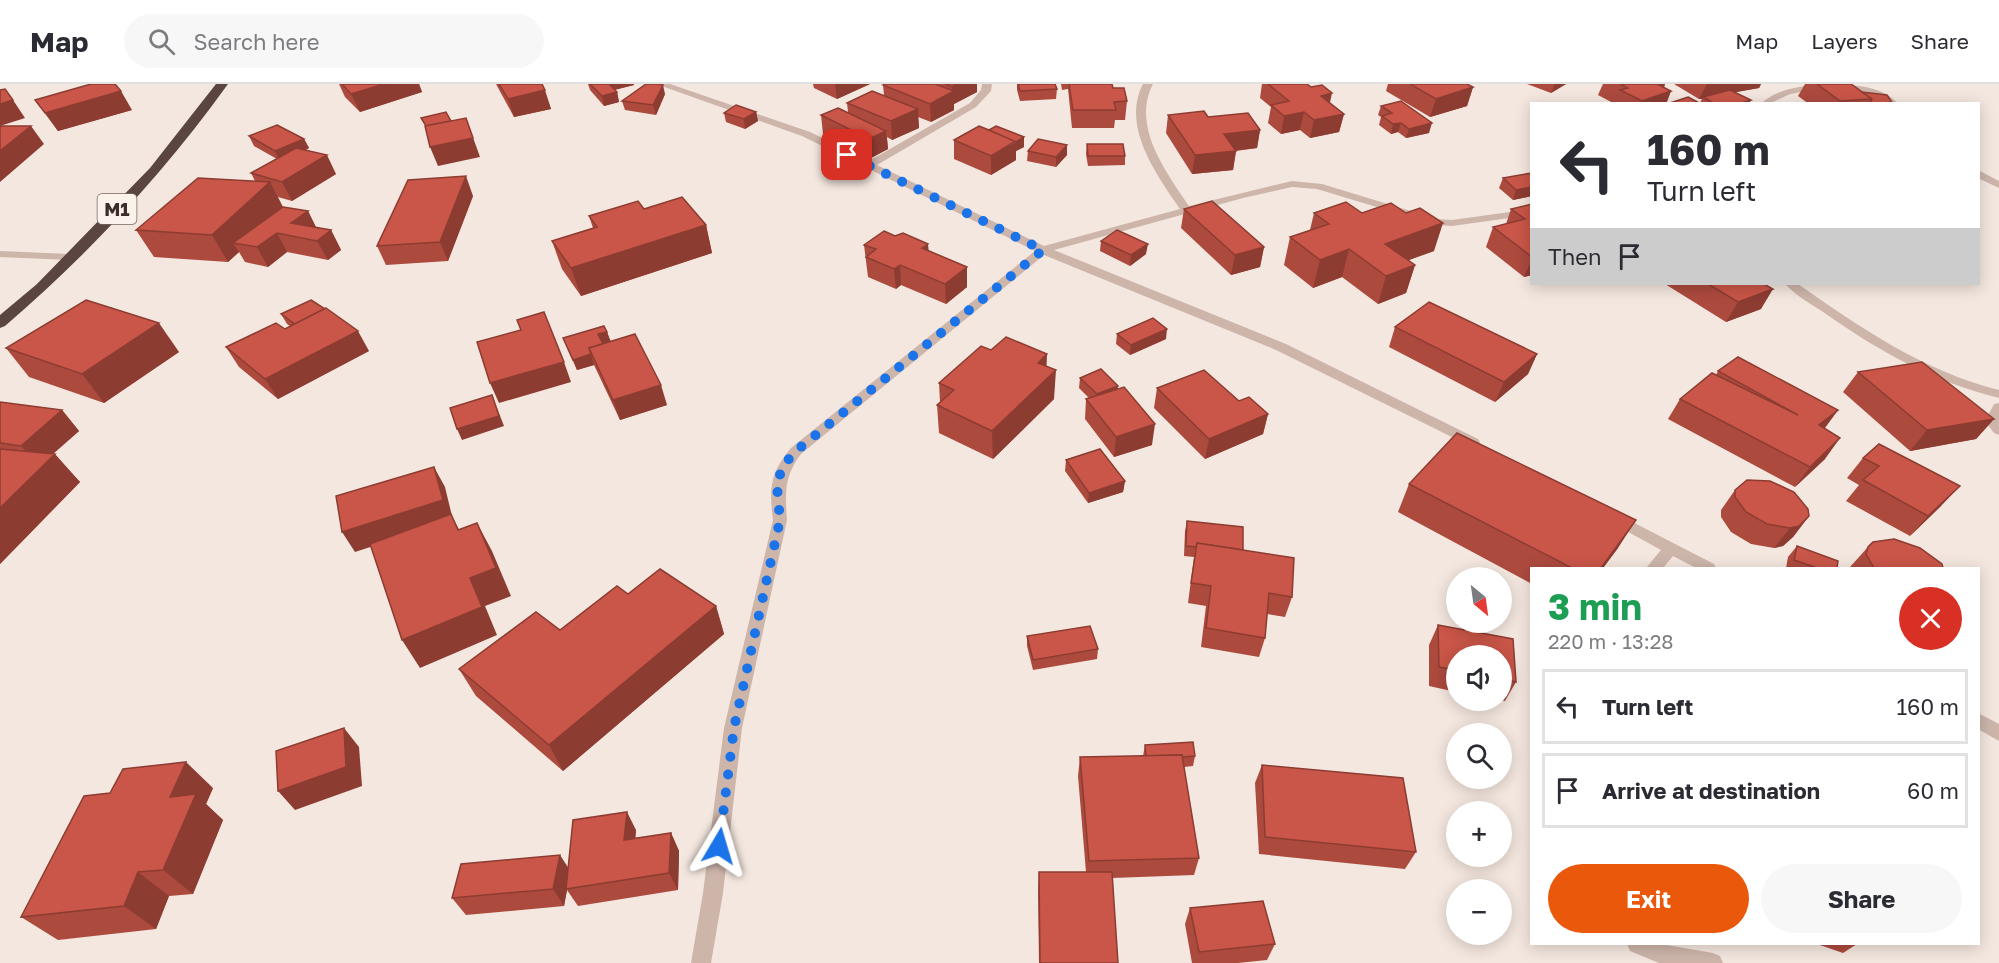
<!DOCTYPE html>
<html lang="en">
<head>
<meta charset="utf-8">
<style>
	:root { --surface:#fff; --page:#f7f7f7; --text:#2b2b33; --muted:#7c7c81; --line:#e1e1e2; --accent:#ea580c }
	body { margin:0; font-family:"Golos Text",sans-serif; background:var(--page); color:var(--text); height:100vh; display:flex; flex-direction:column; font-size:22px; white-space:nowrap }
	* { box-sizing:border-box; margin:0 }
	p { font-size:20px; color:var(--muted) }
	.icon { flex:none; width:33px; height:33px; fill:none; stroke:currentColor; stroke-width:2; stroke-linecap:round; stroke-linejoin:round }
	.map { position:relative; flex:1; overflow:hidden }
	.details { position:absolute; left:1530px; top:483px; width:450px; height:378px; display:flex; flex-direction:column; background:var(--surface); border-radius:0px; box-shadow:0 3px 15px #0003 }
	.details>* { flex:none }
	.guide { position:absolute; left:1530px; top:18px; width:450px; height:183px; border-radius:0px; box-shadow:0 3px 15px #0003; background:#fff; color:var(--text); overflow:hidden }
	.needle { width:39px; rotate:151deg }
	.tools { position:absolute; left:1446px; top:483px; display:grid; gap:12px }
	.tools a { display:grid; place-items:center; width:66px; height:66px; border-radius:50%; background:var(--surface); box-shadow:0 3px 15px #0003; font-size:30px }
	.pin { position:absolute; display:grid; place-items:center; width:51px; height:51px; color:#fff; margin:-26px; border-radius:12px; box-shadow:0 3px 9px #0006 }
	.me { position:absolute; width:66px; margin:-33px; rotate:7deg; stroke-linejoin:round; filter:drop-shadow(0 0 4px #0008) }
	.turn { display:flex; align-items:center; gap:21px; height:126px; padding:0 18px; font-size:27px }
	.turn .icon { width:78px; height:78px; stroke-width:2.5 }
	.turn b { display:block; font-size:42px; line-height:51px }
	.then { display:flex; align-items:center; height:57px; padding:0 18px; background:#0003; gap:12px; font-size:22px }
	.round { display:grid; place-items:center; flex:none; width:63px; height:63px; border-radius:32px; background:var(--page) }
	.summary { display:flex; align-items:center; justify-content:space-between; height:102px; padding:0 18px }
	h1 { font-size:36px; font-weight:700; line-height:45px; color:#1e9e55 }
	.button { display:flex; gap:12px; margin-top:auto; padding:12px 18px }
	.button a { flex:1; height:69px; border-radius:36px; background:var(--accent); color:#fff; font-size:24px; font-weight:700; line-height:69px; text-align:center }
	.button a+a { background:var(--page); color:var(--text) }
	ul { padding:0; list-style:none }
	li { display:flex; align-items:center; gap:18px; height:75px; margin:0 12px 9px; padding:0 6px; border:3px solid var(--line); border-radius:0px }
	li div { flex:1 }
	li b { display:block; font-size:22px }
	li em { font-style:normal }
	header { display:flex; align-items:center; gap:36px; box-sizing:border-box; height:84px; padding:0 30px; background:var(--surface); border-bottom:2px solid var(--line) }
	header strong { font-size:28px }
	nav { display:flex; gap:33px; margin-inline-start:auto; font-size:21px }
	.search { width:420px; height:54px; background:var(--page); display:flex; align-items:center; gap:15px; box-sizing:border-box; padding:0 21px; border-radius:33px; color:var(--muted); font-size:22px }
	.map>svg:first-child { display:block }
</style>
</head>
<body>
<header>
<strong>Map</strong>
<div class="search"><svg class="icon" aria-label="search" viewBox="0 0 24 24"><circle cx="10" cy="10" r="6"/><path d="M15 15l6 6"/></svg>Search here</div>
<nav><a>Map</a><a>Layers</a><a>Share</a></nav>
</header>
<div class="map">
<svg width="1999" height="879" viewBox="0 0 1999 879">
	<rect width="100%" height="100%" fill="#f4e7df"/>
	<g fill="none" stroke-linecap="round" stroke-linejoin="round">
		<g fill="#cdb5aa" fill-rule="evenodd">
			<path d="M656 0H670L810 48 869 77 970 19 981 6 982 0H992L991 7 976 23 877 81 1044 162 1180 125C1156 90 1121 42 1143 0H1153C1131 42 1166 88 1189 122L1292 97 1322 100 1437 135 1452 136 1532 125V131L1452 142 1436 141 1317 105 1292 103 1243 114 1054 166 1286 260 1478 355 1480 358 1478 361H1468L1276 266 1044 171 801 370C784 392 785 410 787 436L742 644 723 809 711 879H691L703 809 724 644 773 436C769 404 770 389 791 364L1035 167 802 52Z"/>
			<path d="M1819 0C1845 0 1883 0 1898 20H1888C1876 0 1813 5 1791 10 1779 14 1773 20 1761 20 1776 5 1799 3 1819 0Z"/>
			<polygon points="1978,86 1999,97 1999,104 1978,94"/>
			<polygon points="0,167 70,170 76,173 70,176 0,173"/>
			<path d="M1785 200H1798C1861 244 1923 287 1999 306V314C1934 298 1880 268 1826 230 1813 221 1796 212 1785 200Z"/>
			<polygon points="1999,319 1999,351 1994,349 1985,337 1994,320"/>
			<polygon points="1615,429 1714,480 1716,484 1696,484 1673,472 1663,484 1646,484 1661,466 1610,438 1608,434"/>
			<polygon points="1978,629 1999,640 1999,657 1978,645"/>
			<polygon points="1627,860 1661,860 1713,869 1720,872 1723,879 1659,879 1630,867"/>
		</g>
		<path fill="#5b4541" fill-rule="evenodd" d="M216 0H228C164 89 88 171 5 242L0 244V231L37 200 150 84Z"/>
	</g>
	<g fill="#ad4a3e">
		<polygon points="339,0 419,0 422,8 360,28 345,13"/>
		<polygon points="496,0 543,0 542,0 551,25 514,33"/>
		<polygon points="588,0 634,0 634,1 614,6 617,8 619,18 604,22 590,6"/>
		<polygon points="813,0 870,0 837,15 814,4"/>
		<polygon points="885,0 977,0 977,8 954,20 954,26 931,38 918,33 919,44 892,56 887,53 888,65 871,74 823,50 821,31 848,28 847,19 884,11 883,1"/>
		<polygon points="1017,0 1055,0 1057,5 1056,15 1020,17 1017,6"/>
		<polygon points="1061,0 1112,0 1113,4 1127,17 1125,36 1115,36 1114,44 1072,44 1068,5 1062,6"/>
		<polygon points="1262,0 1307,0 1344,30 1339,48 1310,54 1300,46 1281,50 1268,39 1271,23 1260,14"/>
		<polygon points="1388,0 1467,0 1473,3 1467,22 1430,33 1386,7"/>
		<polygon points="1527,0 1566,0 1551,9"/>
		<polygon points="1603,0 1665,0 1664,4 1671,7 1666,20 1615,20 1598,11"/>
		<polygon points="1674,0 1762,0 1761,0 1759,4 1735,8 1749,20 1667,20 1700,19 1702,15 1699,15"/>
		<polygon points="1805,0 1851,0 1862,8 1893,20 1809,20 1798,12"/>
		<polygon points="665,10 656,31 625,26 622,17"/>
		<polygon points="35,16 132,26 58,47"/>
		<polygon points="1381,22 1429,49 1406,54 1398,48 1391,50 1379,41 1381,33 1378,31"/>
		<polygon points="756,28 758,37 745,45 726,38 724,29"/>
		<polygon points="1168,31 1208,33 1260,46 1257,64 1236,67 1233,86 1192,90 1166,49"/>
		<polygon points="249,52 304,55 309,64 306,66 336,90 292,117 278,113 283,123 308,127 316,144 331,146 341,166 328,176 287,168 268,183 245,178 239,168 228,178 154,173 136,146 255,97 251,89 277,75 254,62"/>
		<polygon points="954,56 1024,63 1016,67 1016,76 991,91 954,75"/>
		<polygon points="1087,60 1125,72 1125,81 1088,82 1086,70"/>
		<polygon points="1028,67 1067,71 1056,83 1027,77"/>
		<polygon points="1532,89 1532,112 1513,116 1499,104 1503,94"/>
		<polygon points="473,112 448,177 386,181 377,162"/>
		<polygon points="1532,120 1532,191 1524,193 1486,163 1493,143 1506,140 1511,125"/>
		<polygon points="644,125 706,141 712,169 581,212 562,185 552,157 593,144 589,132"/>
		<polygon points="1184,125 1264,163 1260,183 1231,191 1181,144"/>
		<polygon points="1314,129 1362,129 1434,167 1408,176 1415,181 1406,209 1378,220 1342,193 1313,204 1284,181 1290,153 1310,146"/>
		<polygon points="1101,157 1146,170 1130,182 1100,167"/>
		<polygon points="864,161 929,167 967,203 946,220 901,201 896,205 868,193"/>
		<polygon points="1665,200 1764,200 1761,225 1726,238"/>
		<polygon points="281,230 369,267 278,315 239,283 226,263 285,245 290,242 287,240"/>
		<polygon points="1395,243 1537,270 1528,290 1495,318 1389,263"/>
		<polygon points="607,248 610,257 667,321 620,336 594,281 577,286 563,254"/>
		<polygon points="1117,250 1166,255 1130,271 1116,260"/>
		<polygon points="6,264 179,268 104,319 29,293"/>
		<polygon points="991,266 1046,282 1054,315 993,375 939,349 937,321 940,318 939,299"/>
		<polygon points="1718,287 1838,326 1825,344 1825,375 1795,403 1668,335 1680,315 1716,291"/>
		<polygon points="1858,288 1994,335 1976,355 1910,367 1843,308"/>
		<polygon points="1080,294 1118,305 1152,361 1114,373 1085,335 1086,315 1089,314 1079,304"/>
		<polygon points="1157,304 1239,317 1268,330 1263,350 1205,375 1154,324"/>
		<polygon points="0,318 62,326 79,347 53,370 80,398 0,480"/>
		<polygon points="1879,360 1941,422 1910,452 1846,417 1859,401 1847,394 1863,374"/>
		<polygon points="1066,376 1125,397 1123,408 1088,419 1065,387"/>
		<polygon points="1409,400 1618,464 1603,484 1532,484 1532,500 1398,428"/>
		<polygon points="1735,406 1809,432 1793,453 1783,462 1774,464 1751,460 1731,448 1721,433 1721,426"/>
		<polygon points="1187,437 1243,466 1292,513 1285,533 1267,530 1265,554 1259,573 1201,563 1206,522 1188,519 1194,473 1184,472 1185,447"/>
		<polygon points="1797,462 1837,484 1786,484 1788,473"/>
		<polygon points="1868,463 1943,484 1850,484 1850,483"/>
		<polygon points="628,510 716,522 724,550 563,687 476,612 459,585 560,546"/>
		<polygon points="1438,541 1513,555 1516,598 1505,617 1500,616 1502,616 1502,572 1456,572 1456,608 1429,602 1429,561"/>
		<polygon points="1027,552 1098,565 1097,575 1033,586 1027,562"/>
		<polygon points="1145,661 1195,672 1193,682 1184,683 1199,774 1194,791 1112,794 1118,879 1039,879 1038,805 1039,788 1086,788 1078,692 1080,673 1143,672"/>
		<polygon points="1262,681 1416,768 1405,785 1259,770 1255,699"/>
		<polygon points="213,704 206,720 223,736 193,810 169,812 156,845 58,856 21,833"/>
		<polygon points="636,746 635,755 671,749 679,767 678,806 578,822 567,806 564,822 466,831 452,814 569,784"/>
		<polygon points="1190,824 1275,860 1267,876 1238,879 1192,879 1185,840"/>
		<polygon points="1817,860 1857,860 1843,869"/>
	</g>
	<g fill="#8d3c32">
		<polygon points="384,0 419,0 422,8 360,28 351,10"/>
		<polygon points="608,0 634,0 634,1 610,7"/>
		<polygon points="835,0 870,0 837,15"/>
		<polygon points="957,0 977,0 977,8 954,20 954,26 931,38 930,20 952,8 952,3"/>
		<polygon points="1555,0 1566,0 1551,9"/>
		<polygon points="1664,0 1665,0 1660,11 1671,7 1666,20 1641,20 1642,17 1659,1"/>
		<polygon points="1707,0 1762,0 1761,0 1759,4 1704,14 1703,13 1702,15 1699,15"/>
		<polygon points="663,1 665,10 656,31 653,21"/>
		<polygon points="1473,3 1467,22 1430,33 1436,15"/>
		<polygon points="545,6 551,25 514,33 508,15"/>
		<polygon points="121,7 132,26 58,47 45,29"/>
		<polygon points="617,8 619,18 604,22 602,12"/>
		<polygon points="1332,9 1328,28 1321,12"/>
		<polygon points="13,16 25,34 0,42 0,20"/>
		<polygon points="1751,16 1749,20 1738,20"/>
		<polygon points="918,25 919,44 892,56 891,37"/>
		<polygon points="756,28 758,37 745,45 744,35"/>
		<polygon points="1304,28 1300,46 1281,50 1284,32"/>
		<polygon points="1344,30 1339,48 1310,54 1314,36"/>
		<polygon points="466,34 480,73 438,82 430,63"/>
		<polygon points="1401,39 1398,48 1391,50 1393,40"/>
		<polygon points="1432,39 1429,49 1406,54 1409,45"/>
		<polygon points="31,42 44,60 0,98 0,67"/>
		<polygon points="1260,46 1257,64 1221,68 1224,50"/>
		<polygon points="886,47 888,65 871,74 869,55"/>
		<polygon points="1024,53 1024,63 1016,67 1016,76 991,91 991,72"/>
		<polygon points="304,55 309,64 280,77 275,67"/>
		<polygon points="1067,61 1067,71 1056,83 1056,73"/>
		<polygon points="1236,67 1233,86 1192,90 1195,71"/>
		<polygon points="327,71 336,90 292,117 282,98"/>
		<polygon points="466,92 473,112 448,177 440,158"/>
		<polygon points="270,98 284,126 233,159 239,168 228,178 212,151"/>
		<polygon points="1532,103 1532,112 1513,116 1516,106"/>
		<polygon points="308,127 318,147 291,139"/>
		<polygon points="1443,139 1434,167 1379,187 1385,160"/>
		<polygon points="706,141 712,169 581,212 571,184"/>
		<polygon points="331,146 341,166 328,176 317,157"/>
		<polygon points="277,149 287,168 268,183 257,163"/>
		<polygon points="928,160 930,179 922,164"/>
		<polygon points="1148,160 1146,170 1130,182 1131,171"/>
		<polygon points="1264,163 1260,183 1231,191 1235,171"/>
		<polygon points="1349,165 1342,193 1313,204 1320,176"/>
		<polygon points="1532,175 1532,191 1524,193"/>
		<polygon points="900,181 901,201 896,205 894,185"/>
		<polygon points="1415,181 1406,209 1378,220 1386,192"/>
		<polygon points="967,183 967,203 946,220 945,200"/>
		<polygon points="1773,205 1761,225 1726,238 1738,218"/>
		<polygon points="159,239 179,268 104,319 82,290"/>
		<polygon points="1167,245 1166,255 1130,271 1131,261"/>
		<polygon points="358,247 369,267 278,315 265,295"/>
		<polygon points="607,248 611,258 602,261 598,250"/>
		<polygon points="591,270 594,281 577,286 573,276"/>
		<polygon points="1047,270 1046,296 1056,286 1054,315 993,375 992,347 1038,279"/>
		<polygon points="1537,270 1528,290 1495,318 1504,298"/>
		<polygon points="564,278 571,298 499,319 490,299"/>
		<polygon points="661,301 667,321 620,336 613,316"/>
		<polygon points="1118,302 1117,313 1096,321 1097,310"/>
		<polygon points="492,311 504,342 462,356 457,345"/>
		<polygon points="62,326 79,347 39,382 21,362"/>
		<polygon points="1838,326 1823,346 1819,341"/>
		<polygon points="1268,330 1263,350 1205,375 1209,355"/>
		<polygon points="1994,335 1976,355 1910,367 1927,346"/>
		<polygon points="1155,340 1152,361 1114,373 1116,353"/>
		<polygon points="1840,354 1825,375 1795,403 1810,383"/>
		<polygon points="55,370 80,398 0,480 0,424"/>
		<polygon points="434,383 445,403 452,432 466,459 473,474 453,436 355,468 342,448"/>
		<polygon points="1125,397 1123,408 1088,419 1089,409"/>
		<polygon points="1960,402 1941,422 1910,452 1928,432"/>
		<polygon points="1809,432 1793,453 1783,462 1774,464 1790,444"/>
		<polygon points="1636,436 1618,464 1603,484 1601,484"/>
		<polygon points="477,439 492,467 511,512 485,522 497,551 420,584 402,556"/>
		<polygon points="716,522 724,550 563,687 549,661"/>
		<polygon points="344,644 359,663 362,702 295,726 278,707"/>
		<polygon points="186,678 213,704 206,720 223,736 193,810 163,786 170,713"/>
		<polygon points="627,728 636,746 634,774 624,756"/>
		<polygon points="671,749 679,767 678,806 669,789"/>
		<polygon points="560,771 571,788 566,805 567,806 564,822 553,805"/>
		<polygon points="138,788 169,812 156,845 124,822"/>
	</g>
	<g fill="#c95648" stroke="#8d3c32" stroke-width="1.5">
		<polygon points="91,0 115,0 121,7 45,29 35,16"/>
		<polygon points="342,0 384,0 351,10"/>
		<polygon points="499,0 542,0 545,6 508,15"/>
		<polygon points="590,0 609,0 617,8 602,12"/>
		<polygon points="646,0 659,0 663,1 653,21 622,17"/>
		<polygon points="885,0 935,0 954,7 930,20 883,1"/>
		<polygon points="945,0 957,0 952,3"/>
		<polygon points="1018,0 1055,0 1057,5 1020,7"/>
		<polygon points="1069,0 1112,0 1113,4 1124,4 1127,17 1114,18 1116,26 1073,26"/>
		<polygon points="1268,0 1307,0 1311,3 1322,1 1332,9 1321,12 1344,30 1314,36 1304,28 1284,32 1271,21 1289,17"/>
		<polygon points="1410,0 1467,0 1473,3 1436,15"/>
		<polygon points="1620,0 1664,0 1659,1 1671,7 1642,17 1620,6 1628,4"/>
		<polygon points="1817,0 1851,0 1872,15 1840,17"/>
		<polygon points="5,5 13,16 0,20 0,6"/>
		<polygon points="1730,6 1751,16 1738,20 1715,20 1703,13"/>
		<polygon points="872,7 918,25 891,37 847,19"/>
		<polygon points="1862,8 1887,11 1893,20 1869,20 1872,15"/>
		<polygon points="1688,13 1701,20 1667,20"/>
		<polygon points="1401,17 1432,39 1409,45 1401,39 1393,40 1382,32 1392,29 1381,22"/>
		<polygon points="736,21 756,28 744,35 724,29"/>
		<polygon points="838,24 886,47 869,55 821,31"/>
		<polygon points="1204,27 1208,33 1248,29 1260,46 1224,50 1236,67 1195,71 1168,31"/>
		<polygon points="446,28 451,37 426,42 421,34"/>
		<polygon points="466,34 473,54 430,63 425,42"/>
		<polygon points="277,41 304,55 275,67 249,52"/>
		<polygon points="0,42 31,42 0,67"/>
		<polygon points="979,42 1016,57 991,72 954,56"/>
		<polygon points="996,42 1024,53 1016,58 989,46"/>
		<polygon points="1038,55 1067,61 1056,73 1028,67"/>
		<polygon points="1087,60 1123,60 1125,72 1088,72"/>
		<polygon points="296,64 327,71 282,98 251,89"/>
		<polygon points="1532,89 1532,103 1516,106 1503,94"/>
		<polygon points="466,92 440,158 377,162 408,96"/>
		<polygon points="198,94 270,98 212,151 136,146"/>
		<polygon points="682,113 706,141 571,184 552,157 597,143 589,132 638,117 644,125"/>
		<polygon points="1212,117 1264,163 1235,171 1184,125"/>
		<polygon points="1346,118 1362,129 1391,119 1406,129 1420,124 1443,139 1385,160 1415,181 1386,192 1349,165 1320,176 1290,153 1329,140 1314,129"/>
		<polygon points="1532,120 1532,173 1493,143 1525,135 1511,125"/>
		<polygon points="283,123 308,127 291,139 331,146 317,157 277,149 257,163 233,159"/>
		<polygon points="1117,146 1148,160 1131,171 1101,157"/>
		<polygon points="884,147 895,152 903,149 928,160 922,164 967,183 945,200 900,181 894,185 866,173 876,165 864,161"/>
		<polygon points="1708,200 1764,200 1773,205 1738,218"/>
		<polygon points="86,216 159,239 82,290 6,264"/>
		<polygon points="311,216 325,225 295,240 281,230"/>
		<polygon points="1429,218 1537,270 1504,298 1395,243"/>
		<polygon points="326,224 358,247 265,295 226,263 276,239 285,245"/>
		<polygon points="544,228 564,278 490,299 477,258 521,246 517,236"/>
		<polygon points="1153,234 1167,245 1131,261 1117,250"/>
		<polygon points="604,242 607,248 598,250 603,260 589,264 591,270 573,276 563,254"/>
		<polygon points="635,250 661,301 613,316 589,264"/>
		<polygon points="1006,253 1047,270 1038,279 1056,286 992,347 937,321 954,306 939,299 981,262 991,266"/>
		<polygon points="1738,273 1838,326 1819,341 1840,354 1810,383 1680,315 1712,289 1798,331 1718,287"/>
		<polygon points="1922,278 1994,335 1927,346 1858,288"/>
		<polygon points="1101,285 1118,302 1097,310 1080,294"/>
		<polygon points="1204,286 1239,317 1249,313 1268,330 1209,355 1157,304"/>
		<polygon points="1124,303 1155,340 1116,353 1086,315"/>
		<polygon points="492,311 499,332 457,345 450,324"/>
		<polygon points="0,318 62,326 21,362 0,359"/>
		<polygon points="1457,349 1636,436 1601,484 1572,484 1409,400"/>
		<polygon points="1879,360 1960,402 1928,432 1863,396 1879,382 1863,374"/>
		<polygon points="0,365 55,370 0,424"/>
		<polygon points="1100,365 1125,397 1089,409 1066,376"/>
		<polygon points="434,383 443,416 342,448 336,412"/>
		<polygon points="1747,396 1770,397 1794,408 1808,425 1809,432 1799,442 1790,444 1767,440 1746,428 1735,413 1735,406"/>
		<polygon points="451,430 458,446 477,439 496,484 470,494 482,523 402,556 370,460"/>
		<polygon points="1187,437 1243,443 1243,466 1197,459 1196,463 1186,462"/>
		<polygon points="1894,455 1920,464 1942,480 1943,484 1874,484 1866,470 1868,463 1873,458"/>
		<polygon points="1197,459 1294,474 1292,513 1269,509 1265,554 1206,544 1211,502 1191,499"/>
		<polygon points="1797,462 1838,477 1837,484 1817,484 1794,476"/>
		<polygon points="660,485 716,522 549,661 459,585 536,528 560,546 617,502 628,510"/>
		<polygon points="1438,541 1513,555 1516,598 1502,595 1502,572 1456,572 1456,586 1439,583"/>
		<polygon points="1090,542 1098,565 1033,576 1027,552"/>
		<polygon points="344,644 346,683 278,707 276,667"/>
		<polygon points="1193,658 1195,672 1182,673 1182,671 1146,672 1145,661"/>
		<polygon points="1182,671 1199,774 1089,777 1080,673"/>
		<polygon points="186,678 170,713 196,710 163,786 138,788 124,822 21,833 84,712 110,709 123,685"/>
		<polygon points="1262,681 1403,694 1416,768 1265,753"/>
		<polygon points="627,728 624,756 671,749 669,789 566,805 573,736"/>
		<polygon points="560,771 553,805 452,814 461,780"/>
		<polygon points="1039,788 1112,788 1118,879 1040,879"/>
		<polygon points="1263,817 1275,860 1199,868 1190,824"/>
	</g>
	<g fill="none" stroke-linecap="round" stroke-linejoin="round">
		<polyline stroke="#1a73e8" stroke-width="10" stroke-dasharray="0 18" points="719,762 734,644 780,436 777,402 782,383 796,367 1043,166 847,71"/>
	</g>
	<g text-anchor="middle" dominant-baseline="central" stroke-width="5" stroke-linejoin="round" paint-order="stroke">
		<rect fill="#fbf2ec" stroke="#746864" stroke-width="1.5" x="97.5" y="110" width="39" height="30" rx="4.5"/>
		<g font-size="18" font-weight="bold" fill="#3a2d2a">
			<text x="117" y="125">M1</text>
		</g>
	</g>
</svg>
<div class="tools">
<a><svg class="needle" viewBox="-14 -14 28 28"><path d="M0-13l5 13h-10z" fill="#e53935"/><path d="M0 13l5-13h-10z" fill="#7c7c81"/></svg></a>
<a><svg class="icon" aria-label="sound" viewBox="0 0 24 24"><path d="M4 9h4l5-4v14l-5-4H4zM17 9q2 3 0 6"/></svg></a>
<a><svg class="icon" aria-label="search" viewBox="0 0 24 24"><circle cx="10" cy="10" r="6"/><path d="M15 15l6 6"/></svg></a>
<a>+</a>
<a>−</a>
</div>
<div class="pin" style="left:847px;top:71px;background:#d93025"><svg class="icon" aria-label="arrive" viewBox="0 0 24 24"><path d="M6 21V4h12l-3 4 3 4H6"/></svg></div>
<svg class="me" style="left:719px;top:762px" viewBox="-20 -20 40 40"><path d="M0-17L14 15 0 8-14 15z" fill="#1a73e8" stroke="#fff" stroke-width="4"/></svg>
<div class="guide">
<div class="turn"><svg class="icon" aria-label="left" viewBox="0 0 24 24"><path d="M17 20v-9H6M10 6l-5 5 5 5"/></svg><div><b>160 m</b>Turn left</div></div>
<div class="then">Then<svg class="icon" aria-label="arrive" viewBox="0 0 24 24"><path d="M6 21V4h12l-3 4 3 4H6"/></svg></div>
</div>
<section class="details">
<div class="summary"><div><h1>3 min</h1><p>220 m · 13:28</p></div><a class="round" style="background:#d93025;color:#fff"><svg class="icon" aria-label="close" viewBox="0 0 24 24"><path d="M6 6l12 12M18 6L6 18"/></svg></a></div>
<ul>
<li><svg class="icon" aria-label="left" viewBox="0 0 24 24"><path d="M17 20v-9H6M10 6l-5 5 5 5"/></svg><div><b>Turn left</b></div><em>160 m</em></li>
<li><svg class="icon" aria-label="arrive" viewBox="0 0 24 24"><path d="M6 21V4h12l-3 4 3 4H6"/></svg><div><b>Arrive at destination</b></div><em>60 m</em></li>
</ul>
<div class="button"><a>Exit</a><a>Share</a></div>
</section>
</div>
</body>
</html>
